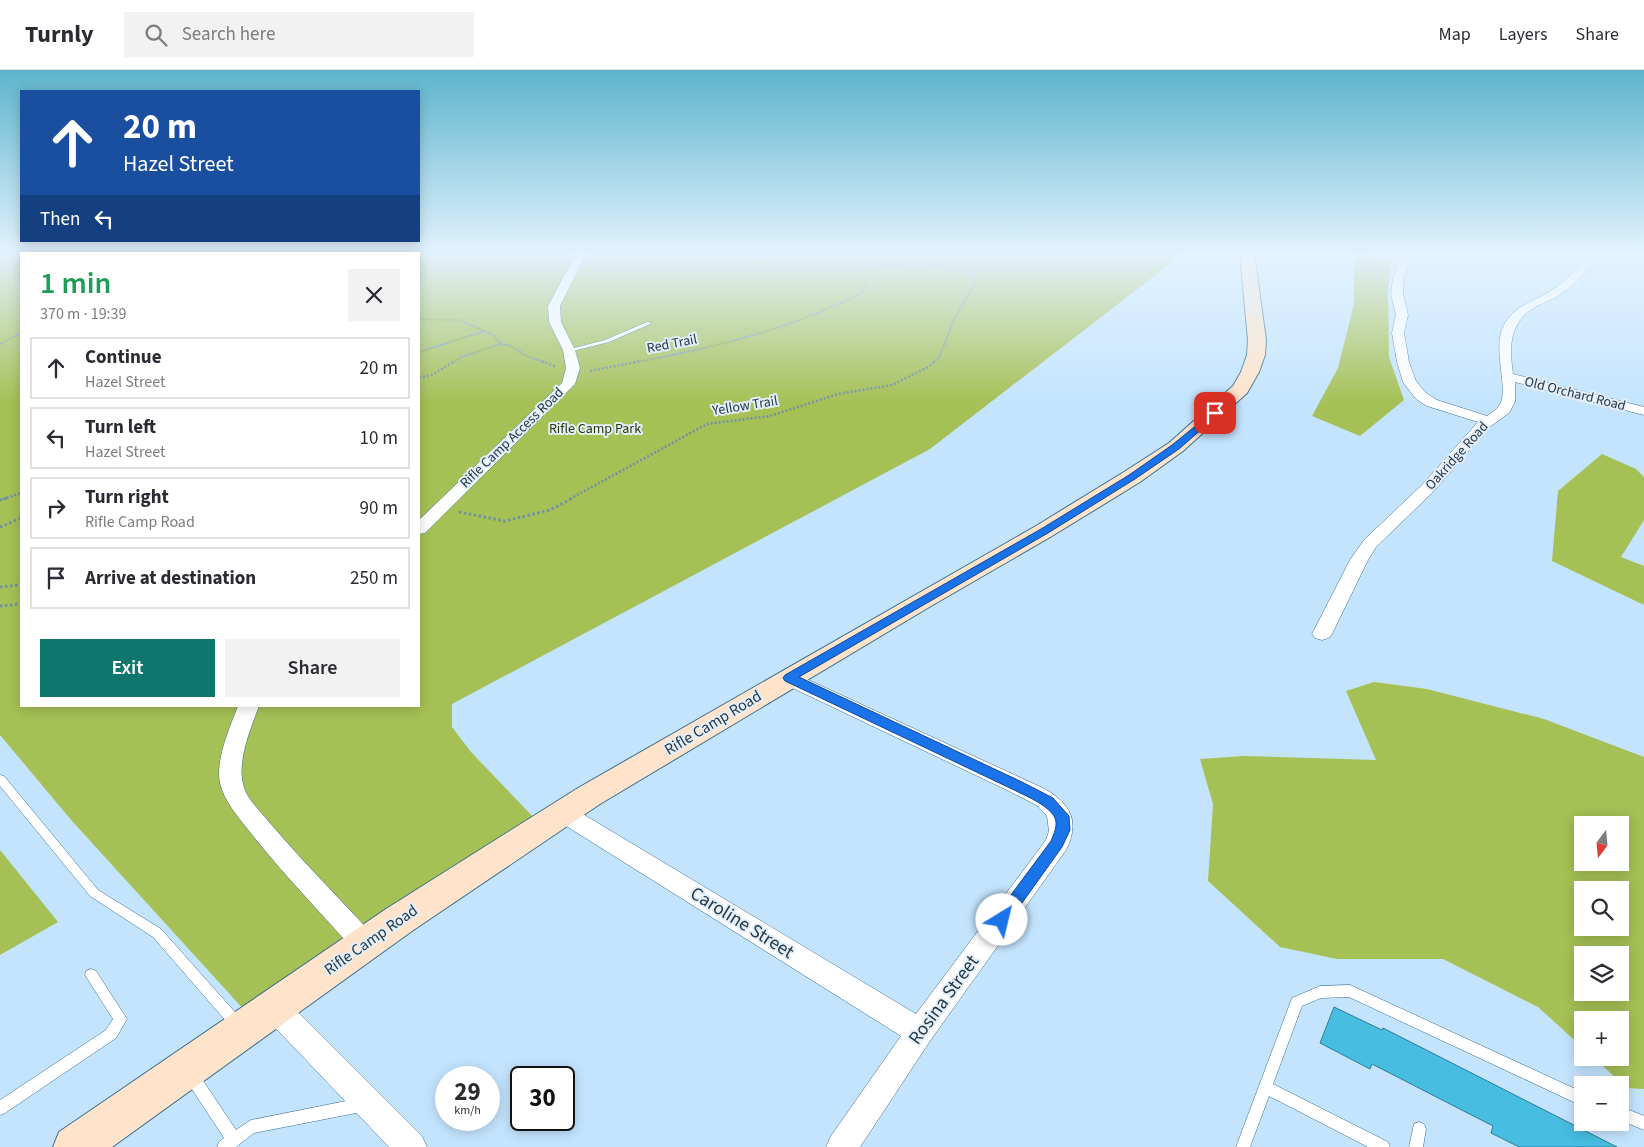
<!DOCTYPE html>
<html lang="en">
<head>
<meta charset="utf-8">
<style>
	:root { --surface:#fff; --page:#f2f2f3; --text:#2b2b33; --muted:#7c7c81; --line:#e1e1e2; --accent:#0f766e }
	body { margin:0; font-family:"Source Sans 3",sans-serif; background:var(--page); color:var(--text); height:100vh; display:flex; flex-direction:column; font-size:19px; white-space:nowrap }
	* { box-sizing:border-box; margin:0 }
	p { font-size:16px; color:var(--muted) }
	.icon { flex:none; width:28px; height:28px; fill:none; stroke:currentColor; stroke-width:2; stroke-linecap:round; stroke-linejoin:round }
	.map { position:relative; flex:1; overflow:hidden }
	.sheet { position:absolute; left:20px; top:182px; width:400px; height:455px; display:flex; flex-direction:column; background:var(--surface); border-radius:0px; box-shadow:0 2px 12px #0003 }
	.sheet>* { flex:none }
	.top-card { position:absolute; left:20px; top:20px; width:400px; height:152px; border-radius:0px; box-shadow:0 2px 12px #0003; background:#1a4fa0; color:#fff; overflow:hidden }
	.needle { width:32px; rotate:196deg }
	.buttons { position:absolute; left:1574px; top:746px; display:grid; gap:10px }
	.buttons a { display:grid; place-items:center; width:55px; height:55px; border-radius:0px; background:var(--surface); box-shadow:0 2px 12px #0003; font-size:25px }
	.speed { position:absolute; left:435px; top:996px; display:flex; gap:10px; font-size:25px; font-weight:700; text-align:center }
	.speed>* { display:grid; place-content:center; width:65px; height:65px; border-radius:50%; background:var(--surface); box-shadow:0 2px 12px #0003; line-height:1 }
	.speed small { font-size:12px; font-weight:400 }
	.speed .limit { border:2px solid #111; border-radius:8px; background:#fff; color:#111 }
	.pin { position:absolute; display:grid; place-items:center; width:42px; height:42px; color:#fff; margin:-21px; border-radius:10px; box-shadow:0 2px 8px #0006 }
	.me { position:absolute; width:55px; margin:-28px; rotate:36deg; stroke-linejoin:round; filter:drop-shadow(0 0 4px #0008) }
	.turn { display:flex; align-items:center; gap:18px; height:105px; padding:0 20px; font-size:22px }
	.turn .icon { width:65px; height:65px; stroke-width:2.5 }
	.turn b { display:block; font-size:35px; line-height:42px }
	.then { display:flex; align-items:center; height:48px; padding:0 20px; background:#0003; gap:10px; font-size:19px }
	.round { display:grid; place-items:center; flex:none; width:52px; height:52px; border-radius:0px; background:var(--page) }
	.headline { display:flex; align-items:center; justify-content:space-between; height:85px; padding:0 20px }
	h1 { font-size:30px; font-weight:600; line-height:38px; color:#1e9e55 }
	.action { display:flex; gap:10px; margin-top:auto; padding:10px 20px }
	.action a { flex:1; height:58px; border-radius:0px; background:var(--accent); color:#fff; font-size:20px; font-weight:600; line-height:58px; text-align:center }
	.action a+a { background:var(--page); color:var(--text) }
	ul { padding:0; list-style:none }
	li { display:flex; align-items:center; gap:15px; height:62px; margin:0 10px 8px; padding:0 10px; border:2px solid var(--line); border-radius:0px }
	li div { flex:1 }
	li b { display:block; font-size:19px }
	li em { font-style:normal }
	header { display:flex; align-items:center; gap:30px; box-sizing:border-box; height:70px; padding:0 25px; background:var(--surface); border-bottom:1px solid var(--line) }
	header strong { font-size:24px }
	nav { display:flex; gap:28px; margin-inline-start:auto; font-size:18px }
	.search { width:350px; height:45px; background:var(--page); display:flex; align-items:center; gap:12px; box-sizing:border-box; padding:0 18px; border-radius:0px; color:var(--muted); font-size:19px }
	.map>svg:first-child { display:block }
</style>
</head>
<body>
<header>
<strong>Turnly</strong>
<div class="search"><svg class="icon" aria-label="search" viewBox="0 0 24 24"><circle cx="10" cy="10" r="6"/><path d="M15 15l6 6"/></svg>Search here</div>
<nav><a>Map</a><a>Layers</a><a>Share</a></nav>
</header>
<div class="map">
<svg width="1644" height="1077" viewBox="0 0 1644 1077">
	<rect width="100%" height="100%" fill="#c4e4fe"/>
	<g fill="#a5c055" fill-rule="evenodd">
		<path d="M0 183H1184L930 379 452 634V657L471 682 538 752 246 942 72 751 0 665ZM21 184H419V636H21Z"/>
		<polygon points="1354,183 1391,191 1388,221 1389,287 1404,330 1360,366 1312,346 1338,298 1354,234"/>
		<polygon points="1602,384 1636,399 1644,407 1644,450 1621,487 1644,496 1644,535 1552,491 1558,421"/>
		<path d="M1374 612 1427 619 1544 649 1644 687V1019L1627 1018 1594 988H1620V950H1582V977L1538 937 1443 889H1337L1280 877 1208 811 1213 734 1200 689 1244 686 1376 690 1346 621ZM1582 755H1620V792H1582ZM1582 820H1620V858H1582ZM1582 885H1620V922H1582Z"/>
		<polygon points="0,780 58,852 0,885"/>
	</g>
	<polygon fill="#46bde1" stroke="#2f7b93" points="1334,937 1382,960 1383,958 1617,1077 1519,1077 1491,1063 1493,1056 1372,994 1370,999 1320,973"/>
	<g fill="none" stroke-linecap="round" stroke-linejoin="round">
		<g stroke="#386d92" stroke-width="1">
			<g id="lane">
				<polygon points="647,252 652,253 609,272 569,282 566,280 605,270"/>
				<polygon points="0,705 4,706 98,820 161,859 242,950 244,954 242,958 237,960 232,958 153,867 90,826 0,716"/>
				<polygon points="91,899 96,901 127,949 116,968 5,1043 0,1045 0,1030 106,960 113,949 85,905 86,901"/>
				<polygon points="1350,915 1582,1022 1582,1036 1349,927 1321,928 1302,936 1273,1014 1388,1072 1390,1077 1368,1077 1269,1026 1250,1077 1236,1077 1292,928 1320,916"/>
				<polygon points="191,999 196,1000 236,1060 251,1050 361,1028 366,1030 368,1035 366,1040 361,1042 254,1063 236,1077 217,1077 219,1072 224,1068 186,1010 184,1005 186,1000"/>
				<polygon points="1620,1036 1644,1046 1644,1060 1620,1050"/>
				<polygon points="1419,1052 1424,1054 1426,1059 1423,1077 1409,1077 1414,1054"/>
			</g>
		</g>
		<g stroke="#386d92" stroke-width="1">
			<g id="street">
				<polygon points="576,183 586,183 560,236 561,252 575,280 580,298 575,314 425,463 419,464 419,450 562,313 566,298 563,280 549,252 548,236"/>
				<path d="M1376 183H1393L1410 192 1403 208V224L1408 245 1404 263 1409 292 1416 311 1426 323 1437 330 1487 346C1491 343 1496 340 1499 336 1510 321 1492 280 1503 257 1513 235 1536 231 1554 219 1566 211 1575 200 1584 190H1592L1593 192 1592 194C1582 205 1573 216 1561 224 1554 229 1545 232 1537 236 1509 252 1509 275 1513 304L1644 337V345L1515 312V332L1509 343 1488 358 1434 421 1376 477 1368 490 1332 564 1329 568 1322 570 1315 568 1312 564 1350 490 1364 470 1422 415 1478 352 1427 336 1416 329 1403 312 1397 292 1392 263 1396 245 1391 224 1393 208 1399 193Z"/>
				<path d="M789 601 1045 719C1071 734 1080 752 1066 780L930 971 860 1077H826L831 1066 901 966 555 749 551 743 555 737 563 734 571 737 916 944 1046 770 1049 761 1047 746 1038 736 1009 721 782 613 779 608 782 603Z"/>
				<path d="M238 636H259C251 657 237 691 243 714 246 728 259 740 268 751 302 791 339 828 374 866L378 874 374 882 365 885 356 882C320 842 283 804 250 762 239 748 224 731 220 713 215 691 230 657 238 636Z"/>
				<polygon points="274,925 284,928 422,1066 427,1077 389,1077 264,946 260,937 264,928"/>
			</g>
		</g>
		<g stroke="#386d92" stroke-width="2">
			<polygon id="secondary" points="1240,183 1254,183 1266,270 1265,285 1259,302 1247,323 1183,381 1140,412 1052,466 931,536 600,734 412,861 112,1077 53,1077 59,1062 386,839 578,718 1036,456 1124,402 1169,373 1233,316 1241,302 1247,285 1248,270"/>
		</g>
		<g stroke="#7590a5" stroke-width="2" stroke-dasharray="1 1" stroke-linecap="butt">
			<path d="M753 183C777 200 808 190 836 190 850 190 864 193 878 195"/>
			<polyline points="911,183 917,194"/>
			<polyline points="419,249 460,250 493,265 501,274 511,276 525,285 545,293"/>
			<polyline points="0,274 21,263"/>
			<polyline points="419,282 485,261"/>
			<polyline points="452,293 461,287 501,274"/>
			<path d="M633 293C699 280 768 265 829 238 842 232 856 228 866 218V212L879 195C911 194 946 190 975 206L974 214 952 254 939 288 933 293"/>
		</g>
		<g stroke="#7590a5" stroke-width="2.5" stroke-dasharray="2 2" stroke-linecap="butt">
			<polyline points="542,291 556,297"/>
			<polyline points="590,301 640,291"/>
			<polyline points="419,308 434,304 454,291"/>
			<polyline points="3,429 21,423"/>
			<polyline points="570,429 707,354 770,346 838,324 892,315 928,297 935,291"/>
		</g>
		<g stroke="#7590a5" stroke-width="3" stroke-dasharray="2.5 2.5" stroke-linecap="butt">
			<polyline points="0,430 7,428"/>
			<polyline points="459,442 505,451 550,440 573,428"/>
			<polyline points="0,457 21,448"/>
			<polyline points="0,517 21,515"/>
			<polyline points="0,536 21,534"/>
		</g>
		<use href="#lane" fill="#fff" fill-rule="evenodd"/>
		<use href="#street" fill="#fff" fill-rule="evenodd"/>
		<use href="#secondary" fill="#ffe4cb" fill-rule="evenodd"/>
	</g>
	<linearGradient id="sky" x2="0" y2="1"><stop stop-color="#5cb4cc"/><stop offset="0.55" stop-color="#e4f3ff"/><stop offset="1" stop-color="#e4f3ff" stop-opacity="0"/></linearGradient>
	<rect width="1644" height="334" fill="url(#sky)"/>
	<path fill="#1a73e8" stroke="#114b97" d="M1215 340 1219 343 1218 345 1179 379 1135 409 1048 463 799 607 1022 712 1053 728 1069 746 1070 760 1062 777 1007 854 1002 856 996 854 994 850 996 845 1051 771C1054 764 1058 755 1055 748 1049 735 1024 725 1012 719L785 611 783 608 785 605 1041 459 1129 405 1172 375Z"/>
	<g text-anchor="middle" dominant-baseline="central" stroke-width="4" stroke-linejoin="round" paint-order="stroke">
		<g font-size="14" fill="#243a4b" stroke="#e4eef7">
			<text transform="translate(672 274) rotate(-11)">Red Trail</text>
			<text transform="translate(1575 324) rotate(14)">Old Orchard Road</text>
			<text transform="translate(745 336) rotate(-9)">Yellow Trail</text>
			<text transform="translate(512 368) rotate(-44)">Rifle Camp Access Road</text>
			<text transform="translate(1457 386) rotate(-48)">Oakridge Road</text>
		</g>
		<g font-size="14" fill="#2e3909" stroke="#e4eef7">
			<text x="595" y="359">Rifle Camp Park</text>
		</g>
		<g font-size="16" fill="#243a4b" stroke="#e4eef7">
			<text transform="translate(713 653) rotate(-31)">Rifle Camp Road</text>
			<text transform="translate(371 870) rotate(-35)">Rifle Camp Road</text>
		</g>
		<g font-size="19" fill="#243a4b" stroke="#e4eef7">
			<text transform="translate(742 853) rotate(32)">Caroline Street</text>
			<text transform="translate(944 930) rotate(-54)">Rosina Street</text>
		</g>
	</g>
</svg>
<div class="buttons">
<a><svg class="needle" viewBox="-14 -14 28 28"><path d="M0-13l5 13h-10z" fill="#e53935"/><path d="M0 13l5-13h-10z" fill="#7c7c81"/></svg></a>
<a><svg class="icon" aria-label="search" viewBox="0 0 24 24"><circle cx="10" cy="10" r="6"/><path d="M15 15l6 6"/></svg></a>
<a><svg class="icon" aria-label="layers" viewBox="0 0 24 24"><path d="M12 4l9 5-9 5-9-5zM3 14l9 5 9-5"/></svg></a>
<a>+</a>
<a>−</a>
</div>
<div class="speed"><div>29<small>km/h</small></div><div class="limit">30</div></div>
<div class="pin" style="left:1215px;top:343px;background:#d93025"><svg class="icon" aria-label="arrive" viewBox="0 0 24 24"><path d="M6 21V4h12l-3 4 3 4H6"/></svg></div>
<svg class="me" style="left:1002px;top:850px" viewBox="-20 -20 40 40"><circle r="19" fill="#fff"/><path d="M0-13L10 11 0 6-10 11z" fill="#1a73e8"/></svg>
<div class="top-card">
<div class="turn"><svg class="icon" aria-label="ahead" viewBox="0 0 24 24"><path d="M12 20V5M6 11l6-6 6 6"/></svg><div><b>20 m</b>Hazel Street</div></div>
<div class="then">Then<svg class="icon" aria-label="left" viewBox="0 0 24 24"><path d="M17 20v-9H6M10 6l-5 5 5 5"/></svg></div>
</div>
<section class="sheet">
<div class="headline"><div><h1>1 min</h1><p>370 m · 19:39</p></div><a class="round"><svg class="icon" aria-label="close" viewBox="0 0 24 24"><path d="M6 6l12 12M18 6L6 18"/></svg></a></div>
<ul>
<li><svg class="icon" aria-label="ahead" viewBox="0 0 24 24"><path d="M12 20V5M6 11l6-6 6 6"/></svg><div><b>Continue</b><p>Hazel Street</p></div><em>20 m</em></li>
<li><svg class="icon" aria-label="left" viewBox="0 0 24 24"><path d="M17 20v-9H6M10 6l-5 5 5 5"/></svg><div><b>Turn left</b><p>Hazel Street</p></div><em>10 m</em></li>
<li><svg class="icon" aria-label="right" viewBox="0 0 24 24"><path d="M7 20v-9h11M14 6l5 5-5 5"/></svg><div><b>Turn right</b><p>Rifle Camp Road</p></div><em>90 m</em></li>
<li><svg class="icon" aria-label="arrive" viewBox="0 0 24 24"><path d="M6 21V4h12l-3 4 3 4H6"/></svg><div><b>Arrive at destination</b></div><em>250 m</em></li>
</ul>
<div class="action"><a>Exit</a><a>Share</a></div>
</section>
</div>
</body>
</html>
